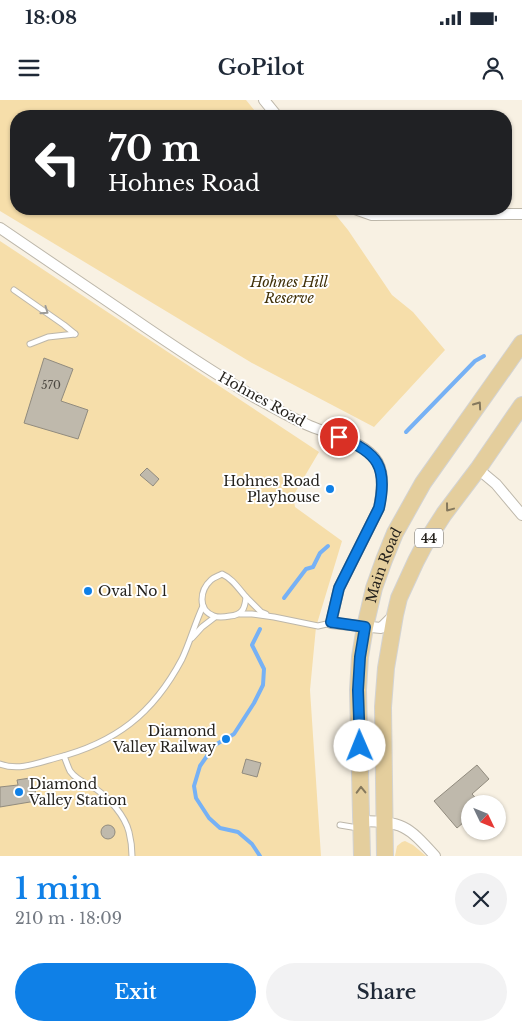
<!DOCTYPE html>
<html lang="en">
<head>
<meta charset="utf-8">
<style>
	:root { --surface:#fff; --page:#f2f2f3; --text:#1f2937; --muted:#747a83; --accent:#0f80e7 }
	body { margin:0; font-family:"Libre Baskerville",serif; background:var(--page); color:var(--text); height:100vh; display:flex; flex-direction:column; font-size:19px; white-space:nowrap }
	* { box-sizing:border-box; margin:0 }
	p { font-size:16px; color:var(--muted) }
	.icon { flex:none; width:28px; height:28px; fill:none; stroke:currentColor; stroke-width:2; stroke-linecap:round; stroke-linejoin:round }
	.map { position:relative; height:756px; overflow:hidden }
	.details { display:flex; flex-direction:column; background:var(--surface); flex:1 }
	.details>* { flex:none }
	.guide { position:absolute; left:10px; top:10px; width:502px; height:105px; border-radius:20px; box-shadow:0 1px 4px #0004; background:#202124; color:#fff; overflow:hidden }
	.needle { width:32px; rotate:133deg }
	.controls { position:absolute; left:461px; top:695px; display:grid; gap:10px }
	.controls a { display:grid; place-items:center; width:45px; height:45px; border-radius:50%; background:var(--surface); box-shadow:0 1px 4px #0004; font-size:25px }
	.pin { position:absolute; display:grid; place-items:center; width:42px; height:42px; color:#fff; margin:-21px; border:2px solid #fff; border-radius:50%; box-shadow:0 1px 5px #0007 }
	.me { position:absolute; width:55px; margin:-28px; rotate:359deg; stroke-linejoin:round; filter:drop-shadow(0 0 4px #0008) }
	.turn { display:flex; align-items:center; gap:18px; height:105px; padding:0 15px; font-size:22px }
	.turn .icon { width:65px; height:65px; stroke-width:2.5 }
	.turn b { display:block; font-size:35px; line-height:42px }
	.round { display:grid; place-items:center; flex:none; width:52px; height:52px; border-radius:26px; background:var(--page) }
	.summary { display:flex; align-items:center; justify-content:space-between; height:85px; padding:0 15px }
	h1 { font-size:30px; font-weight:600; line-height:38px; color:var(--accent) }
	.primary-button { display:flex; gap:10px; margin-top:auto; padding:10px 15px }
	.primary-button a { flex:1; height:58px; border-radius:30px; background:var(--accent); color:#fff; font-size:20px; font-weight:600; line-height:58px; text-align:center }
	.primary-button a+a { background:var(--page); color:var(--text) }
	.status { display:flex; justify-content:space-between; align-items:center; height:35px; padding:0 25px; background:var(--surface); direction:ltr }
	.status svg { height:14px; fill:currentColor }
	header { display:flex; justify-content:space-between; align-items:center; height:65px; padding:0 15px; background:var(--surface); font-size:22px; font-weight:600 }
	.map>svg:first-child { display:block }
</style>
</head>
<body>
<div class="status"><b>18:08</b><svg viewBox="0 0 49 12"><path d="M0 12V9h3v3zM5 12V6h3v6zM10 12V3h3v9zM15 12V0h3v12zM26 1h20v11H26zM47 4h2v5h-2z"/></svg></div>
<header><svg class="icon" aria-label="menu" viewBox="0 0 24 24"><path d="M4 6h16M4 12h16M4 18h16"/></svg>GoPilot<svg class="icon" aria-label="person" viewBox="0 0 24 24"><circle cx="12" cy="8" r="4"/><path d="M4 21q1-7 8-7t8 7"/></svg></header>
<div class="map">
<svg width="522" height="756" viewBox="0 0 522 756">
	<rect width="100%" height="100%" fill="#f8f1e3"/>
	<g fill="#f6deaa">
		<polygon points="0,0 246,0 259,16 16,16 16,109 331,109 348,130 392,195 413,212 445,250 374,327 252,263 0,111"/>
		<polygon points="0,141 319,352 293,396 295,407 342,441 316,527 310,590 321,756 0,756"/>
		<polygon points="405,741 413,745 426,756 395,756 397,746 402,742"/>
	</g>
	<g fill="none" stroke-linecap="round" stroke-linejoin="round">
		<g stroke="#76b1f5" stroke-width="4">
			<polyline points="406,332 475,261 484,256"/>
			<polyline points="284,498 306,469 313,467 320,453 328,446"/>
			<polyline points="260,529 252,545 264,569 263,585 254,603 234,634 215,645 207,656 200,666 194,686 196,698 209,718 220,728 238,732 252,744 260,756"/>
		</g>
	</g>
	<g fill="#bfb9ac" stroke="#918b7e">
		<polygon points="44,258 73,269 61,301 88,310 78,339 24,323"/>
		<polygon points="147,368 159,379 153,386 140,375"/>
		<polygon points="246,659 261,663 257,677 242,673"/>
		<polygon points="477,665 489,679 472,694 481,704 470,704 470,717 457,728 434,701"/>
		<polygon points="30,678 31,688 35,687 36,701 0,707 0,687 18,685 17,680"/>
		<circle cx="108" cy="732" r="7"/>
	</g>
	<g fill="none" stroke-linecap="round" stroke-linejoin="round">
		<g stroke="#bdb7aa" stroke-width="7">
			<g id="lane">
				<polyline points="14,190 64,225 75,234"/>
				<polyline points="30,244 48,237 75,234"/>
				<path d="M222 474C233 479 238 488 246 497 245 509 242 515 230 516 225 517 219 518 214 516 197 510 200 490 211 480 214 477 219 476 222 474Z"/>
				<polyline points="246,497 261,512 266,514"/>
				<polyline points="240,514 252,514 274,517 318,526 331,523"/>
				<polyline points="192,538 202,527 215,517"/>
				<path d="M64 656C66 661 68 667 70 671 76 680 87 684 96 689 110 699 125 716 129 732 131 740 132 748 132 756"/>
				<path d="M0 664C19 671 38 663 56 658 115 643 153 614 182 559 190 542 195 523 203 506"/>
				<polyline points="340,725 358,728"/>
			</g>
		</g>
		<g stroke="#bdb7aa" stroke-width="12">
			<g id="street">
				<polyline points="264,0 277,16"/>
				<polyline points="355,109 372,115 522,114"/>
				<path d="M0 128C43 157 86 186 128 215 170 244 212 272 256 298 273 307 291 318 310 326 331 335 358 339 374 357 386 371 382 391 379 408L339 488 331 523 381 528 394 515"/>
				<polyline points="478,369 496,384 522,415"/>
				<path d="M361 721C403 722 407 725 435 756"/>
			</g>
		</g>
		<g stroke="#d3d3d2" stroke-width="18">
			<g id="primary">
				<path id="s1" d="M362 756 358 590 360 557 365 527 374 488 384 460 395 433 423 383 522 243"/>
				<polyline points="385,756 383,607 386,568 395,515 399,498 416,461 426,442 444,414 478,369 522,305"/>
			</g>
		</g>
		<use href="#lane" stroke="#fff" stroke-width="5"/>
		<use href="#street" stroke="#fff" stroke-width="10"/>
		<use href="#primary" stroke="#e4ce9d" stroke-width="16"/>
	</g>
	<defs><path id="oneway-chevron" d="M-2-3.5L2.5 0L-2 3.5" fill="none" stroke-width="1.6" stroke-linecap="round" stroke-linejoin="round" transform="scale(1.25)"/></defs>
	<use stroke="#9d9c99" href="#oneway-chevron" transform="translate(45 211) rotate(35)"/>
	<g stroke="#84785d">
		<use href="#oneway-chevron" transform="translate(478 305) rotate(-55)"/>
		<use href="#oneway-chevron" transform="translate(449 408) rotate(127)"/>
		<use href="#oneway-chevron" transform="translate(361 690) rotate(-91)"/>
	</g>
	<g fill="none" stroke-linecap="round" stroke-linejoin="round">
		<g stroke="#0a5396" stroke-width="12">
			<path id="route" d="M339 337C378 352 388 367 379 408L339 488 331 522 365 527 360 557 358 590 360 646"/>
		</g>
		<use href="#route" stroke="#0f80e7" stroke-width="9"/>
	</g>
	<g fill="#0f80e7" stroke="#fff" stroke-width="2">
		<circle cx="330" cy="389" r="5"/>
		<circle cx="88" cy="491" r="5"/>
		<circle cx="226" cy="639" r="5"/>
		<circle cx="19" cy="692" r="5"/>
	</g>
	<g text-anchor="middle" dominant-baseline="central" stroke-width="4" stroke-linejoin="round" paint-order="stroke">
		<g font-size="11" fill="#4c4841">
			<text x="51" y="285">570</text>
		</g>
		<rect fill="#fff" stroke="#666461" stroke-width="1" x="415" y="428.5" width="28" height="19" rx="4"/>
		<g font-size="12" font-weight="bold" fill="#25221d">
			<text x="429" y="438">44</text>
		</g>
		<g font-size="14" font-style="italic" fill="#413109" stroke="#fff">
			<text x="289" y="182">Hohnes Hill<tspan x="289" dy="16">Reserve</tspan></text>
		</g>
		<g font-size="14" fill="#25221d" stroke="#fff">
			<text transform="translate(262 299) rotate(29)">Hohnes Road</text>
			<text stroke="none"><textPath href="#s1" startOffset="294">Main Road</textPath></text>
		</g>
		<g font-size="14" fill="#25221d" stroke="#fff" text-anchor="end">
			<text x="320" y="381">Hohnes Road<tspan x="320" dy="16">Playhouse</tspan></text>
			<text x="98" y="491" text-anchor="start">Oval No 1</text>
			<text x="216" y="631">Diamond<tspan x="216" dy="16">Valley Railway</tspan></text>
			<text x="29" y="684" text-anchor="start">Diamond<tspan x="29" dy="16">Valley Station</tspan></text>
		</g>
	</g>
</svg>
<div class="controls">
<a><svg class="needle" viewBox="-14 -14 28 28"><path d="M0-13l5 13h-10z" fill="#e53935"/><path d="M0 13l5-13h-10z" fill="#747a83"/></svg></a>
</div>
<div class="pin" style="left:339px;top:337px;background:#d93025"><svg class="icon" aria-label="arrive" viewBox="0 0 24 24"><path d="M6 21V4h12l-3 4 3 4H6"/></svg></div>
<svg class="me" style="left:360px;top:646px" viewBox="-20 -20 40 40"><circle r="19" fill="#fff"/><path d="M0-13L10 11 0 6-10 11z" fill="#0f80e7"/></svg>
<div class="guide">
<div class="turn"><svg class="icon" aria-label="left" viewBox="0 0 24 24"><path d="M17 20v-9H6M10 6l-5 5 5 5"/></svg><div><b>70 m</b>Hohnes Road</div></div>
</div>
</div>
<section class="details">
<div class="summary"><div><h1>1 min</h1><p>210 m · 18:09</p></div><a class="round"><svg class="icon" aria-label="close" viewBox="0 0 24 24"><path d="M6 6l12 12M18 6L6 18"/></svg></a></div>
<div class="primary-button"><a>Exit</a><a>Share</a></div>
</section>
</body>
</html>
